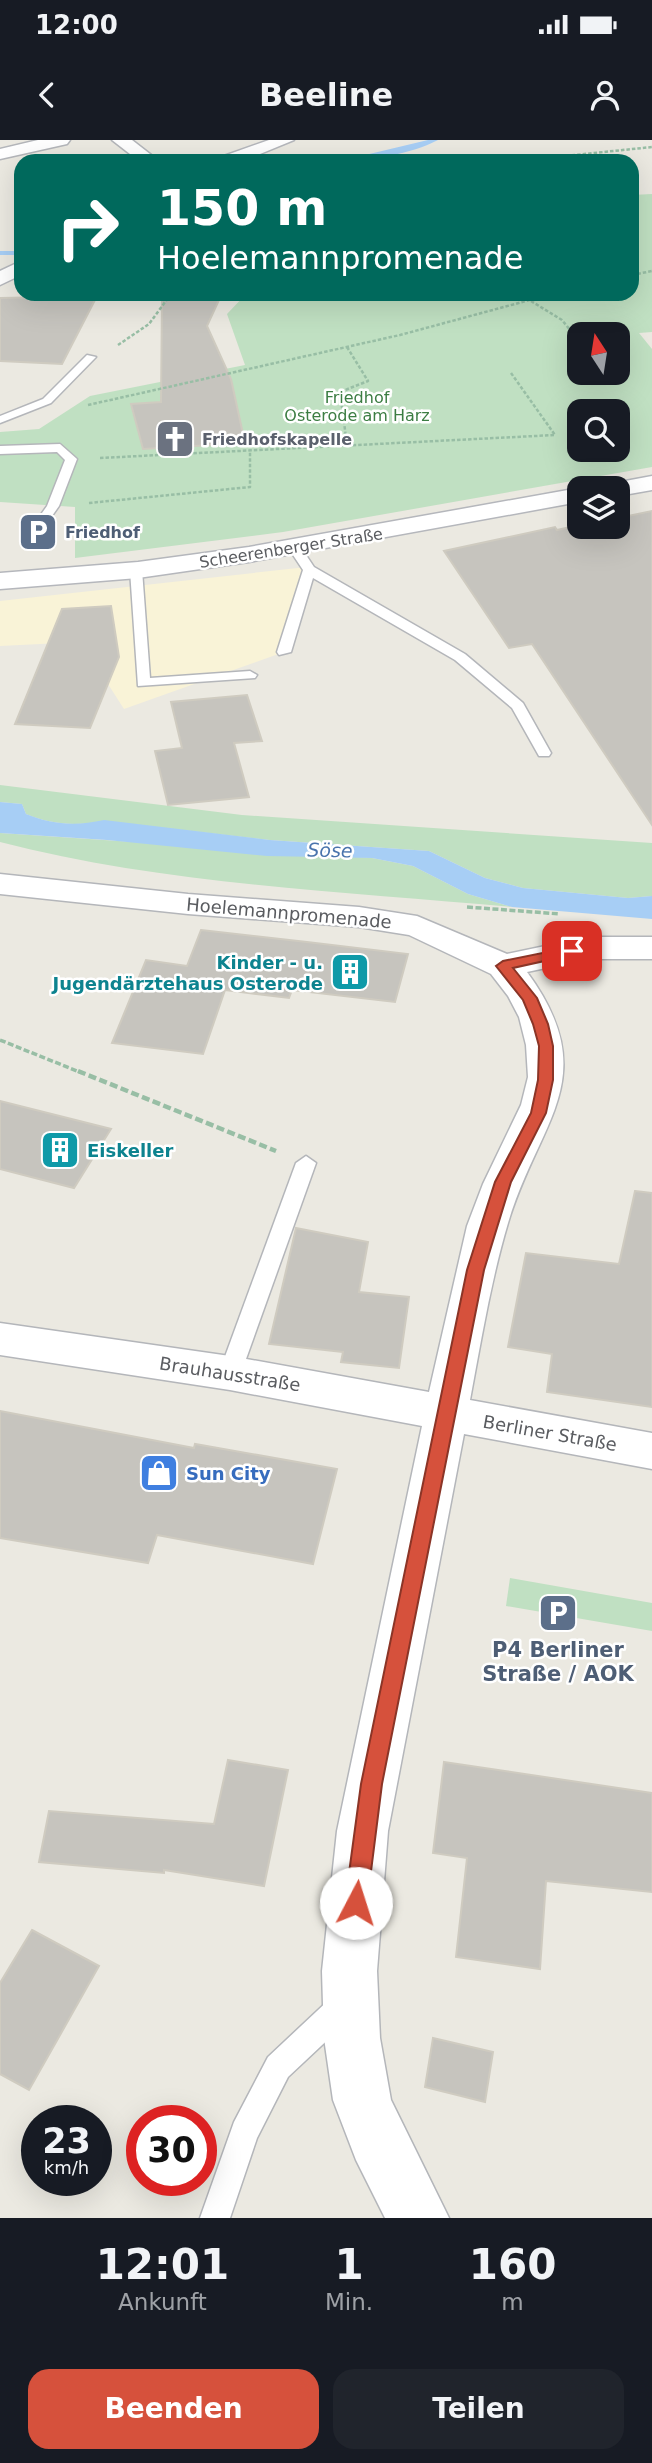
<!DOCTYPE html>
<html lang="de">
<head>
<meta charset="utf-8">
<style>
	:root { --surface:#171b24; --page:#20242c; --text:#f1f3f6; --muted:#9ea1a6; --accent:#d6513c }
	body { margin:0; font-family:"DejaVu Sans",sans-serif; background:var(--page); color:var(--text); height:100vh; display:flex; flex-direction:column; font-size:26px; white-space:nowrap }
	* { box-sizing:border-box; margin:0 }
	p { font-size:23px; color:var(--muted) }
	.icon { flex:none; width:38px; height:38px; fill:none; stroke:currentColor; stroke-width:2; stroke-linecap:round; stroke-linejoin:round }
	.map { position:relative; height:2078px; overflow:hidden }
	.sheet { display:flex; flex-direction:column; background:var(--surface); flex:1 }
	.sheet>* { flex:none }
	.top-card { position:absolute; left:14px; top:14px; width:625px; height:147px; border-radius:21px; box-shadow:0 7px 28px #0002; background:#00695c; color:#fff; overflow:hidden }
	.needle { width:46px; rotate:348deg }
	.tools { position:absolute; left:567px; top:182px; display:grid; gap:14px }
	.tools a { display:grid; place-items:center; width:63px; height:63px; border-radius:14px; background:var(--surface); box-shadow:0 7px 28px #0002; font-size:35px }
	.speed { position:absolute; left:21px; top:1965px; display:flex; gap:14px; font-size:35px; font-weight:700; text-align:center }
	.speed>* { display:grid; place-content:center; width:91px; height:91px; border-radius:50%; background:var(--surface); box-shadow:0 7px 28px #0002; line-height:1 }
	.speed small { font-size:18px; font-weight:400 }
	.speed .limit { border:10px solid #d22; background:#fff; color:#111 }
	.pin { position:absolute; display:grid; place-items:center; width:60px; height:60px; color:#fff; margin:-30px; border-radius:14px; box-shadow:0 4px 10px #0006 }
	.me { position:absolute; width:77px; margin:-38px; rotate:5deg; stroke-linejoin:round; filter:drop-shadow(0 0 5px #0008) }
	.turn { display:flex; align-items:center; gap:24px; height:147px; padding:0 28px; font-size:32px }
	.turn .icon { width:91px; height:91px; stroke-width:2.5 }
	.turn b { display:block; font-size:49px; line-height:60px }
	.eta { display:flex; justify-content:space-evenly; align-items:center; height:119px; text-align:center }
	.eta b { font-size:42px; font-weight:600; line-height:49px }
	.primary-button { display:flex; gap:14px; margin-top:auto; padding:14px 28px }
	.primary-button a { flex:1; height:80px; border-radius:21px; background:var(--accent); color:#fff; font-size:28px; font-weight:600; line-height:80px; text-align:center }
	.primary-button a+a { background:var(--page); color:var(--text) }
	.status { display:flex; justify-content:space-between; align-items:center; height:49px; padding:0 35px; background:var(--surface); direction:ltr }
	.status svg { height:19px; fill:currentColor }
	header { display:flex; justify-content:space-between; align-items:center; height:91px; padding:0 28px; background:var(--surface); font-size:32px; font-weight:600 }
	.map>svg:first-child { display:block }
</style>
</head>
<body>
<div class="status"><b>12:00</b><svg viewBox="0 0 49 12"><path d="M0 12V9h3v3zM5 12V6h3v6zM10 12V3h3v9zM15 12V0h3v12zM26 1h20v11H26zM47 4h2v5h-2z"/></svg></div>
<header><svg class="icon" aria-label="back" viewBox="0 0 24 24"><path d="M15 5l-7 7 7 7"/></svg>Beeline<svg class="icon" aria-label="person" viewBox="0 0 24 24"><circle cx="12" cy="8" r="4"/><path d="M4 21q1-7 8-7t8 7"/></svg></header>
<div class="map">
<svg width="652" height="2078" viewBox="0 0 652 2078">
	<rect width="100%" height="100%" fill="#ebe9e1"/>
	<polygon fill="#f9f3d7" points="307,427 284,512 124,569 81,502 0,506 0,461"/>
	<g fill="#c0e0c2" fill-rule="evenodd">
		<path d="M652 54V192L639 193 652 209V327L283 392 75 418V367L0 362V292L39 289 90 256 245 225 227 174 246 154H632V55ZM579 194H618V233H579ZM579 271H618V310H579Z"/>
		<path d="M0 645 242 675 652 703V756L628 758 523 748 485 738 429 711 270 700 104 681C76 686 53 685 26 674L22 664 0 662Z"/>
		<path d="M0 693 372 718 413 726 468 754 512 767C346 752 161 744 0 702Z"/>
		<polygon points="510,1438 652,1463 652,1491 506,1466"/>
	</g>
	<path fill="#a7cef5" d="M0 662 22 664 26 674C53 685 76 686 104 680L270 700 429 711 485 738 523 748 628 758 652 756V779L512 767 468 754 413 726 372 718 267 716 107 700 0 693Z"/>
	<g fill="none" stroke-linecap="round" stroke-linejoin="round">
		<g fill="#a7cef5" fill-rule="evenodd">
			<path d="M428 0H438C411 14 370 21 340 21Z"/>
			<rect x="0" y="111" width="21" height="4"/>
		</g>
	</g>
	<g fill="#c6c4be" stroke="#cfcbc0" stroke-width="2">
		<polygon points="97,156 62,224 0,221 0,158"/>
		<polygon points="162,157 219,160 207,186 231,239 245,303 143,309 131,264 161,262"/>
		<polygon points="652,371 652,685 532,504 509,508 444,411 555,387 557,390 579,385 618,387 618,378"/>
		<polygon points="111,466 119,517 90,588 15,584 62,469"/>
		<polygon points="247,555 262,601 234,603 249,657 168,665 155,611 182,608 171,562"/>
		<polygon points="201,790 307,802 408,814 395,862 292,850 289,858 225,850 203,914 112,903 146,820 187,826"/>
		<polygon points="0,961 111,989 74,1048 0,1029"/>
		<polygon points="635,1051 652,1053 652,1267 547,1252 552,1214 508,1207 526,1113 619,1124"/>
		<polygon points="296,1088 368,1102 359,1152 409,1157 399,1228 341,1222 343,1212 269,1204"/>
		<polygon points="0,1271 194,1308 195,1304 337,1329 313,1424 157,1395 148,1423 0,1398"/>
		<polygon points="228,1620 288,1630 264,1746 164,1730 164,1733 39,1722 49,1671 214,1684"/>
		<polygon points="444,1622 652,1653 652,1752 546,1741 540,1829 456,1817 467,1718 433,1713"/>
		<polygon points="32,1790 99,1826 29,1950 0,1934 0,1843"/>
		<polygon points="433,1898 493,1912 485,1962 425,1947"/>
	</g>
	<g fill="none" stroke-linecap="round" stroke-linejoin="round">
		<g stroke="#b4b6ba" stroke-width="3">
			<g id="lane">
				<polygon points="87,215 96,217 51,263 0,283 0,276 43,259"/>
				<polygon points="60,304 77,319 59,366 47,383 43,384 37,380 47,366 65,320 57,312 0,314 0,306"/>
				<polygon points="295,405 300,406 314,427 465,514 523,563 551,613 549,616 539,616 512,568 455,520 313,438 291,512 279,515 277,512 303,430 289,409"/>
				<polygon points="136,426 142,430 150,538 250,531 257,535 255,538 138,546 130,430"/>
				<polygon points="306,1016 316,1023 241,1233 238,1239 230,1241 222,1239 219,1233 296,1023"/>
				<polygon points="343,1852 353,1856 357,1866 353,1876 288,1937 257,1998 230,2078 200,2078 234,1982 268,1917 333,1856"/>
			</g>
		</g>
		<g stroke="#b4b6ba" stroke-width="3">
			<g id="street">
				<polygon points="38,0 70,0 67,4 0,19 0,9"/>
				<polygon points="112,0 132,0 159,21 139,21"/>
				<path d="M0 734 188 754 359 767 417 776 507 814 588 797H652V819H588L527 832C605 938 538 981 508 1083 491 1140 481 1201 470 1260L652 1293V1329L464 1294 388 1691 377 1831 380 1898 391 1960 449 2078H385L356 2020 333 1960 324 1898 322 1831 337 1691 422 1286 230 1250 0 1215V1183L230 1216 429 1252 467 1086 483 1044 521 965 528 937 526 905 519 877 508 856 491 834 409 795 359 787 188 774 0 754Z"/>
			</g>
		</g>
		<g stroke="#b5b7bc" stroke-width="3">
			<g id="secondary">
				<polygon points="269,0 294,0 243,21 218,21 221,17"/>
				<polygon points="21,121 21,135 0,145 0,131"/>
				<polygon points="652,336 652,350 618,356 618,348 606,348 609,344"/>
				<polygon points="579,348 579,362 249,422 138,438 0,449 0,433 138,422 249,407"/>
			</g>
		</g>
		<g stroke="#98bea5" stroke-width="2.5" stroke-dasharray="3.5 2" stroke-linecap="butt">
			<polyline points="517,21 652,7"/>
			<polyline points="632,135 652,131"/>
			<polyline points="531,161 562,180 579,201"/>
			<polyline points="118,205 149,184 171,154"/>
			<polyline points="347,207 368,241 340,252 347,305"/>
			<polyline points="511,233 555,295"/>
			<polyline points="88,265 400,195 552,154"/>
			<polyline points="100,318 555,295"/>
			<polyline points="89,363 250,347 250,310"/>
		</g>
		<g stroke="#98bea5" stroke-width="3.5" stroke-dasharray="6 2.5" stroke-linecap="butt">
			<polyline points="467,767 560,774"/>
			<polyline points="0,900 82,933"/>
		</g>
		<polyline stroke="#98bea5" stroke-width="4.5" stroke-dasharray="8 3.5" stroke-linecap="butt" points="78,931 276,1011"/>
		<use href="#lane" fill="#fff" fill-rule="evenodd"/>
		<use href="#street" fill="#fff" fill-rule="evenodd"/>
		<use href="#secondary" fill="#fff" fill-rule="evenodd"/>
	</g>
	<polygon fill="#d6513c" stroke="#8b3527" stroke-width="2" points="572,807 579,811 576,814 513,828 537,858 548,884 553,906 553,940 546,973 511,1042 484,1130 382,1644 367,1763 363,1771 356,1774 348,1771 345,1763 361,1644 467,1130 495,1042 531,973 538,940 539,906 533,884 523,860 496,826 503,821"/>
	<defs>
		<g id="church-square" transform="scale(2.0125)"><rect x="-9" y="-9" width="18" height="18" rx="4" fill="#6b7280" stroke="#fff"/><path d="M-1.2-6h2.4v3.5h3.3v2.4h-3.3V6h-2.4V-.1h-3.3v-2.4h3.3Z" fill="#fff"/></g>
		<g id="parking-square" transform="scale(2.0125)"><rect x="-9" y="-9" width="18" height="18" rx="4" fill="#5c6f8a" stroke="#fff"/><path d="M-3.5-5.5H1a3.5 3.5 0 0 1 0 7H-1V5.5H-3.5ZM-1-3.4V-.6H.8a1.4 1.4 0 0 0 0-2.8Z" fill="#fff"/></g>
		<g id="building-square" transform="scale(2.0125)"><rect x="-9" y="-9" width="18" height="18" rx="4" fill="#0f9aa8" stroke="#fff"/><path d="M-4-6H4V6H1V3H-1V6H-4ZM-2.5-4.3h1.7v1.8h-1.7ZM.8-4.3h1.7v1.8H.8ZM-2.5-1h1.7V.8h-1.7ZM.8-1h1.7V.8H.8Z" fill="#fff"/></g>
		<g id="shop-square" transform="scale(2.0125)"><rect x="-9" y="-9" width="18" height="18" rx="4" fill="#3f7fe0" stroke="#fff"/><path d="M-5-2.5h2.3a2.7 3.5 0 0 1 5.4 0H5L5.5 6h-11ZM-1.5-2.5h3a1.5 2.3 0 0 0-3 0Z" fill="#fff"/></g>
	</defs>
	<g fill-rule="evenodd">
		<use href="#church-square" x="175" y="299"/>
		<use href="#parking-square" x="38" y="392"/>
		<use href="#building-square" x="350" y="832"/>
		<use href="#building-square" x="60" y="1010"/>
		<use href="#shop-square" x="159" y="1333"/>
		<use href="#parking-square" x="558" y="1473"/>
	</g>
	<g text-anchor="middle" dominant-baseline="central" stroke-width="5" stroke-linejoin="round" paint-order="stroke">
		<g font-size="16" fill="#3c7d43" stroke="#fff">
			<text x="357" y="257">Friedhof<tspan x="357" dy="18">Osterode am Harz</tspan></text>
		</g>
		<g font-size="16" font-weight="bold" fill="#5b616d" stroke="#fff" text-anchor="start">
			<text x="202" y="299">Friedhofskapelle</text>
		</g>
		<g font-size="16" font-weight="bold" fill="#4e5e75" stroke="#fff" text-anchor="start">
			<text x="65" y="392">Friedhof</text>
		</g>
		<g font-size="16" fill="#5a5c60" stroke="#fff">
			<text transform="translate(291 408) rotate(-9)">Scheerenberger Straße</text>
		</g>
		<g font-size="18" fill="#5a5c60" stroke="#fff">
			<text transform="translate(289 773) rotate(5)">Hoelemannpromenade</text>
			<text transform="translate(230 1234) rotate(9)">Brauhausstraße</text>
			<text transform="translate(550 1293) rotate(10)">Berliner Straße</text>
		</g>
		<g font-size="18" font-weight="bold" fill="#0d838f" stroke="#fff" text-anchor="end">
			<text x="323" y="822">Kinder - u.<tspan x="323" dy="21">Jugendärztehaus Osterode</tspan></text>
			<text x="87" y="1010" text-anchor="start">Eiskeller</text>
		</g>
		<g font-size="18" font-weight="bold" fill="#366cbe" stroke="#fff" text-anchor="start">
			<text x="186" y="1333">Sun City</text>
		</g>
		<g font-size="19" font-style="italic" fill="#4a74ad" stroke="#fff">
			<text transform="translate(330 710) rotate(1)">Söse</text>
		</g>
		<g font-size="21" font-weight="bold" fill="#4e5e75" stroke="#fff">
			<text x="558" y="1510">P4 Berliner<tspan x="558" dy="24">Straße / AOK</tspan></text>
		</g>
	</g>
</svg>
<div class="tools">
<a><svg class="needle" viewBox="-14 -14 28 28"><path d="M0-13l5 13h-10z" fill="#e53935"/><path d="M0 13l5-13h-10z" fill="#9ea1a6"/></svg></a>
<a><svg class="icon" aria-label="search" viewBox="0 0 24 24"><circle cx="10" cy="10" r="6"/><path d="M15 15l6 6"/></svg></a>
<a><svg class="icon" aria-label="layers" viewBox="0 0 24 24"><path d="M12 4l9 5-9 5-9-5zM3 14l9 5 9-5"/></svg></a>
</div>
<div class="speed"><div>23<small>km/h</small></div><div class="limit">30</div></div>
<div class="pin" style="left:572px;top:811px;background:#d93025"><svg class="icon" aria-label="arrive" viewBox="0 0 24 24"><path d="M6 21V4h12l-3 4 3 4H6"/></svg></div>
<svg class="me" style="left:356px;top:1763px" viewBox="-20 -20 40 40"><circle r="19" fill="#fff"/><path d="M0-13L10 11 0 6-10 11z" fill="#d6513c"/></svg>
<div class="top-card">
<div class="turn"><svg class="icon" aria-label="right" viewBox="0 0 24 24"><path d="M7 20v-9h11M14 6l5 5-5 5"/></svg><div><b>150 m</b>Hoelemannpromenade</div></div>
</div>
</div>
<section class="sheet">
<div class="eta">
<div><b>12:01</b><p>Ankunft</p></div>
<div><b>1</b><p>Min.</p></div>
<div><b>160</b><p>m</p></div>
</div>
<div class="primary-button"><a>Beenden</a><a>Teilen</a></div>
</section>
</body>
</html>
